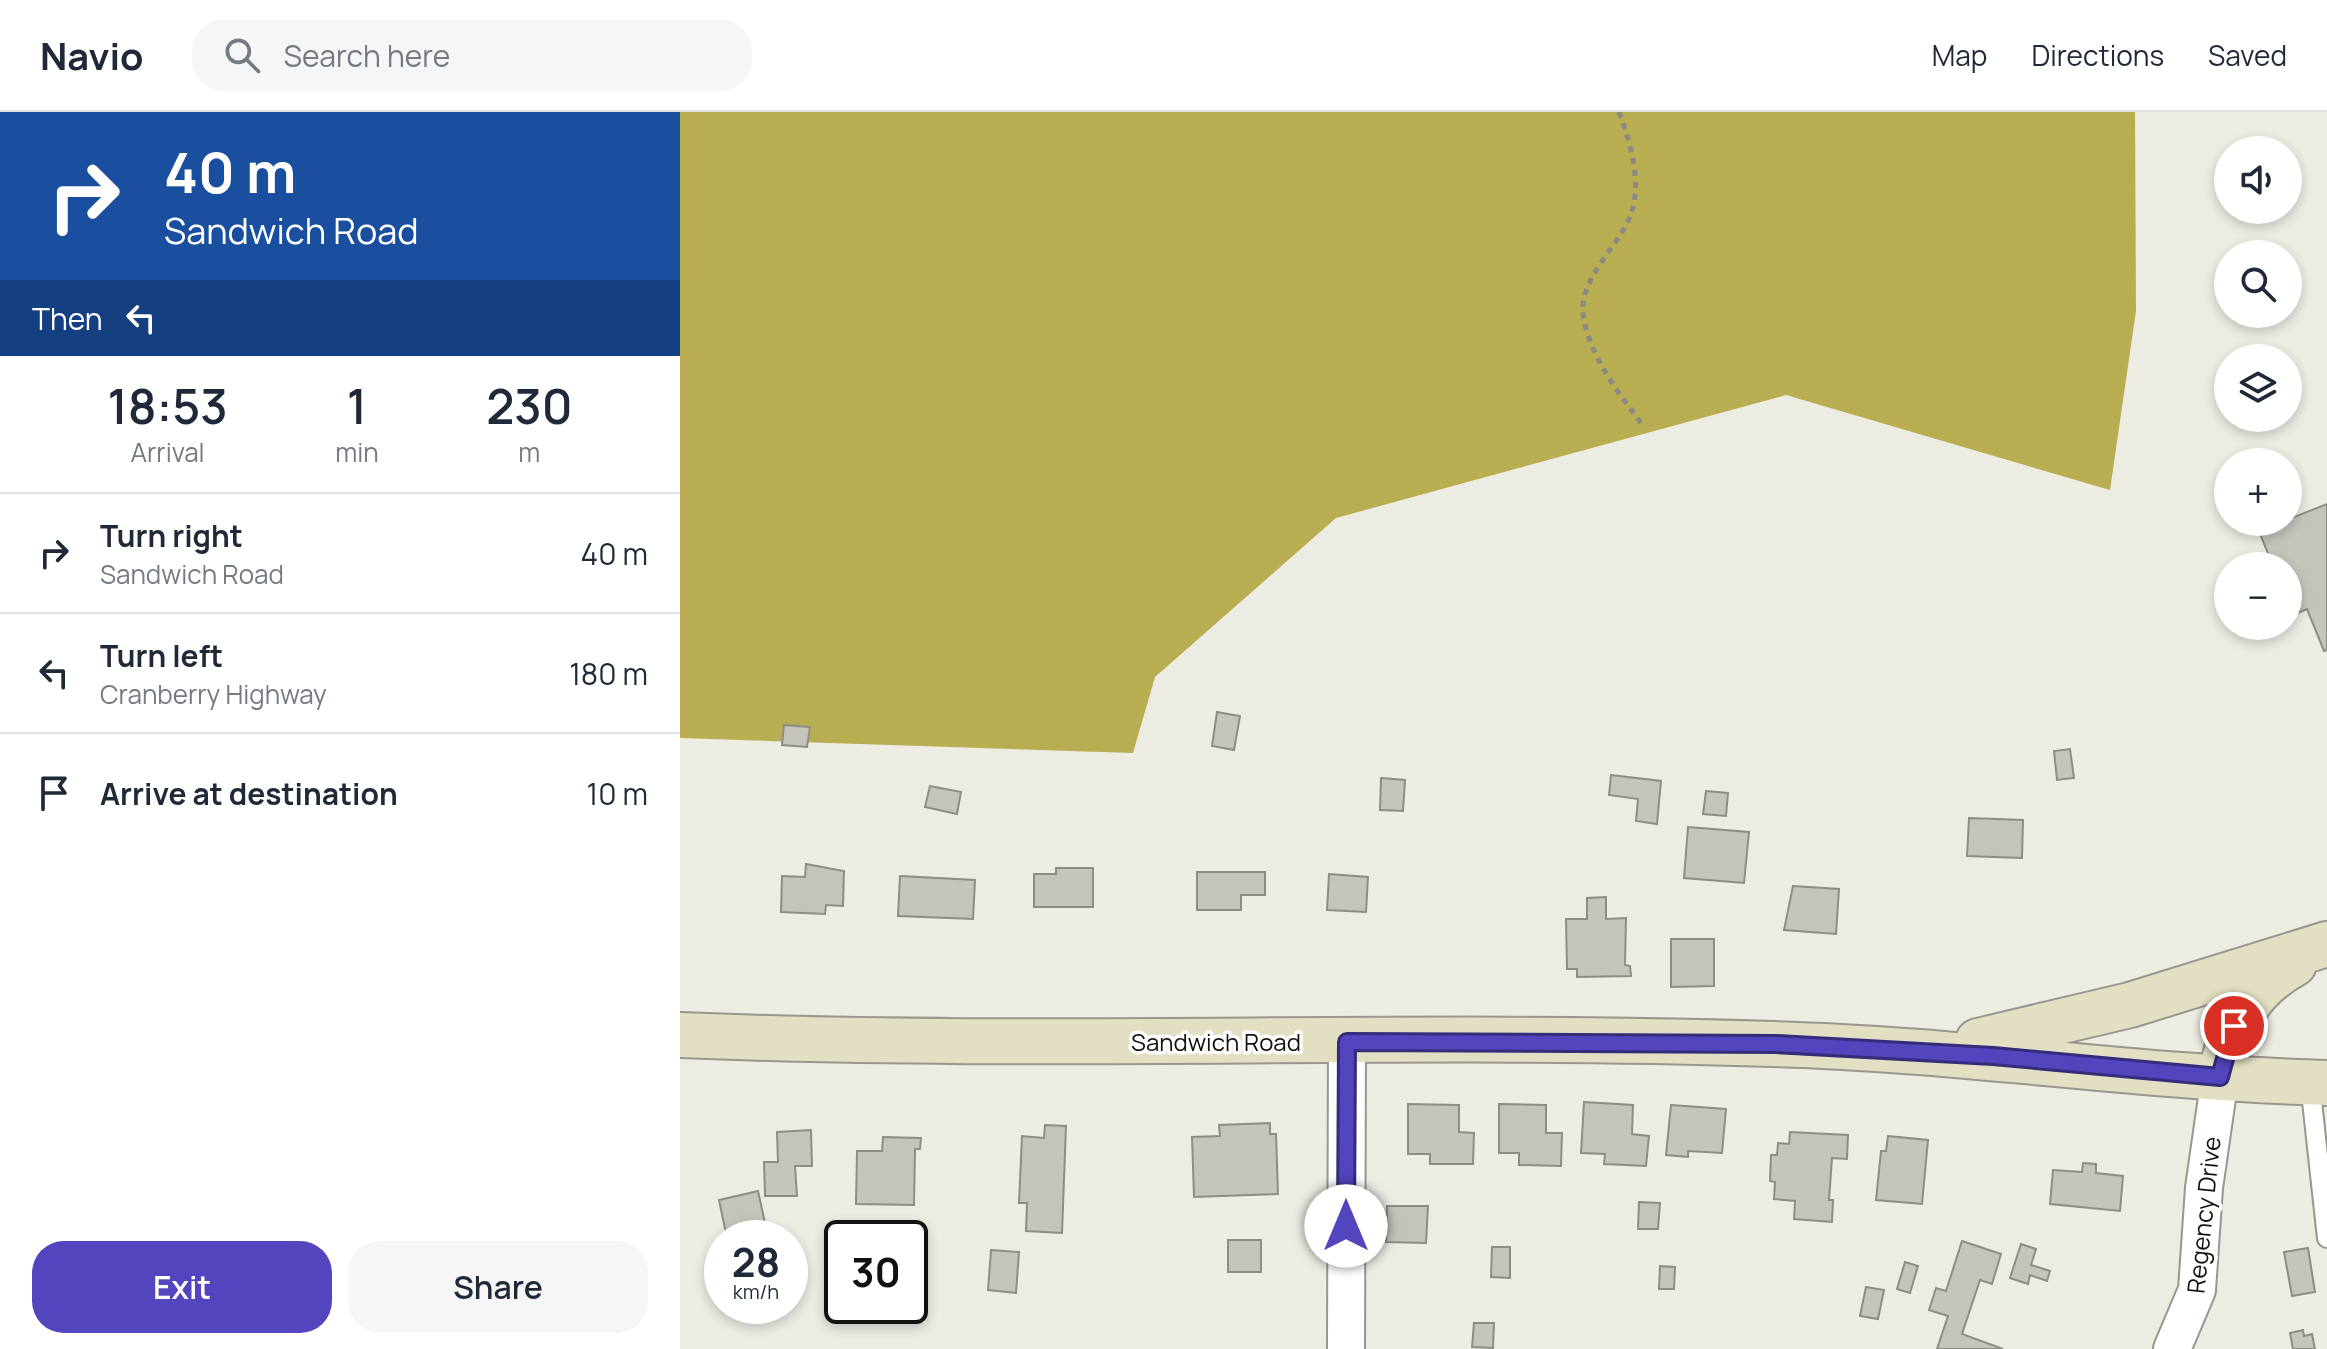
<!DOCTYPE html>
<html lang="en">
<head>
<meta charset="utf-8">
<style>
	:root { --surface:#fff; --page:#f6f6f7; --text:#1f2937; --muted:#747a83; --line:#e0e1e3; --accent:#5245bd }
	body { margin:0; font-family:Manrope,sans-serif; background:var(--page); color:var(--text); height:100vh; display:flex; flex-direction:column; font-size:30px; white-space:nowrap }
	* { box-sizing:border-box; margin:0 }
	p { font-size:26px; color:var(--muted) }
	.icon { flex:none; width:44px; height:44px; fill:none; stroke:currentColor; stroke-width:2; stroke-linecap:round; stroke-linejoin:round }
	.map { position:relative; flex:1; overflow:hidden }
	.drawer { display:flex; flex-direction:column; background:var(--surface); width:680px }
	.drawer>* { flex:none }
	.guide { background:#1a4fa0; color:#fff; overflow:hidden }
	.fabs { position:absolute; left:1534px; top:24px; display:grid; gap:16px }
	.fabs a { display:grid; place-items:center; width:88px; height:88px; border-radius:50%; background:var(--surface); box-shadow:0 4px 12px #0003; font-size:40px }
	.speed { position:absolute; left:24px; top:1108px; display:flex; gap:16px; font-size:40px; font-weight:700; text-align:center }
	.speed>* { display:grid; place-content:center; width:104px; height:104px; border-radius:50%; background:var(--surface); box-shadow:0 4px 12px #0003; line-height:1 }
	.speed small { font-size:20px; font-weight:400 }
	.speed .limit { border:4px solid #111; border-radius:12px; background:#fff; color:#111 }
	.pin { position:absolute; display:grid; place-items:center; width:68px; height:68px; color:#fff; margin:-34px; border:4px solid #fff; border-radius:50%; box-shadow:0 2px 8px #0007 }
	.me { position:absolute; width:88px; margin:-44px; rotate:0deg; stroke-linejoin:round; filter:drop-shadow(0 0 6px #0008) }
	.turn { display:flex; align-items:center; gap:28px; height:168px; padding:0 32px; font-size:36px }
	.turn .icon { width:104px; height:104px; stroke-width:2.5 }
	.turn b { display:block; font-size:56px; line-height:68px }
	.then { display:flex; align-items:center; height:76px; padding:0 32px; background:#0003; gap:16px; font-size:30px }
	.eta { display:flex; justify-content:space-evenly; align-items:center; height:136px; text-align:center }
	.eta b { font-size:48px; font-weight:600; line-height:56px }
	.action { display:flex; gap:16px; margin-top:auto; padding:16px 32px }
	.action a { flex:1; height:92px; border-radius:32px; background:var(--accent); color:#fff; font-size:32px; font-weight:600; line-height:92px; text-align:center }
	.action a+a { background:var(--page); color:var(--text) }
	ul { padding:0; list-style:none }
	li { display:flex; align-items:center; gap:24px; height:120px; padding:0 32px; border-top:2px solid var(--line) }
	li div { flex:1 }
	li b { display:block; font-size:30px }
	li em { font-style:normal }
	header { display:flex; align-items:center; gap:48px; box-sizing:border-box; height:112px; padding:0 40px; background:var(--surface); border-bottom:2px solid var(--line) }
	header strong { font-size:38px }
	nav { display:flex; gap:44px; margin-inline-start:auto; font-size:28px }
	.search { width:560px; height:72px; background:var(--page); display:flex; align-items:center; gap:20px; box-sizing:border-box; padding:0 28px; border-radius:32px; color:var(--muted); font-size:30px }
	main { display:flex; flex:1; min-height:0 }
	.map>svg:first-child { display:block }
</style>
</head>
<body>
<header>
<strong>Navio</strong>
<div class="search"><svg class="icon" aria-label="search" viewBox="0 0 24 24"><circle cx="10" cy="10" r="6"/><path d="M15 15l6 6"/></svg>Search here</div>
<nav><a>Map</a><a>Directions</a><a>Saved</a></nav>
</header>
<main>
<section class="drawer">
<div class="guide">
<div class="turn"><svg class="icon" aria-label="right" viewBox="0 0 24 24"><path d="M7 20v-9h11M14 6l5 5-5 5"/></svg><div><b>40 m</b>Sandwich Road</div></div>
<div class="then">Then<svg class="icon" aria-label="left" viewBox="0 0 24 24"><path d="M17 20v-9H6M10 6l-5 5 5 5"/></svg></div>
</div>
<div class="eta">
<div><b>18:53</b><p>Arrival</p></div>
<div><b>1</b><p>min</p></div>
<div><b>230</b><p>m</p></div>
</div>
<ul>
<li><svg class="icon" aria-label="right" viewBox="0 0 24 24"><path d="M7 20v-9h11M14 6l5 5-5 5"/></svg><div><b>Turn right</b><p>Sandwich Road</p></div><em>40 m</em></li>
<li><svg class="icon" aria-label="left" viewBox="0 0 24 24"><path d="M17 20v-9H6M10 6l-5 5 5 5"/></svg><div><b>Turn left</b><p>Cranberry Highway</p></div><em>180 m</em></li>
<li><svg class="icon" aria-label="arrive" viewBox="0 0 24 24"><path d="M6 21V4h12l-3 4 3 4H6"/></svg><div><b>Arrive at destination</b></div><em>10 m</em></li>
</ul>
<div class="action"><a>Exit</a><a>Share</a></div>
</section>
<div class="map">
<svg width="1647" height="1237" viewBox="0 0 1647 1237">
	<rect width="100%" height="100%" fill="#edece3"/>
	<polygon fill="#b9ad52" points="0,0 1455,0 1456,199 1430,378 1106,283 656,406 475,565 453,641 0,626"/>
	<g fill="#c4c4bb" stroke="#8e8d85" stroke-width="2">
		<polygon points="1647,392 1647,538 1644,539 1627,497 1613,503 1608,490 1608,454 1593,454 1579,419"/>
		<polygon points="537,600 560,604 554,638 532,634"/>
		<polygon points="104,613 130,615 127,635 102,633"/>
		<polygon points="1390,637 1394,666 1377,668 1374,639"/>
		<polygon points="931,663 981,669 977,712 956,709 958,687 929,683"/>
		<polygon points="701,666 725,668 723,699 700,698"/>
		<polygon points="250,674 281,680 277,702 245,695"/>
		<polygon points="1026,679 1048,681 1046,704 1023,702"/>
		<polygon points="1289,706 1343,708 1342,746 1287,744"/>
		<polygon points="1008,715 1069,720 1064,771 1004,766"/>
		<polygon points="126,752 164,759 163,794 146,793 145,802 101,800 102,764 125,765"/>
		<polygon points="376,756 413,756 413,795 354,795 354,762 376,762"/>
		<polygon points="517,760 585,760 585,783 561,783 561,798 517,798"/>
		<polygon points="649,762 688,765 686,800 647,798"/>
		<polygon points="220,764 295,768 293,807 218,804"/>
		<polygon points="1113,774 1159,777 1156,822 1104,818"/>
		<polygon points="926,785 926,807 946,806 945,853 950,854 951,864 897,865 897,857 887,857 886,807 907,807 907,786"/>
		<polygon points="991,827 1034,827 1034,874 991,875"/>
		<polygon points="904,990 953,993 952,1022 969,1024 966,1054 924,1052 925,1042 901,1041"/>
		<polygon points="728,992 779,993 779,1020 794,1021 793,1052 750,1052 750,1042 728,1042"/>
		<polygon points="819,992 866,993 866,1021 882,1021 881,1054 839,1053 839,1041 819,1041"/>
		<polygon points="991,993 1046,997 1042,1041 1008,1039 1008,1045 986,1043"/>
		<polygon points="590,1011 590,1022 596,1022 598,1082 514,1085 512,1025 540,1024 539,1013"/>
		<polygon points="365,1013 386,1014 382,1121 346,1119 347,1091 339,1091 342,1024 364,1026"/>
		<polygon points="131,1018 132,1054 115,1054 117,1084 85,1084 84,1050 98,1050 97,1020"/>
		<polygon points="1110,1020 1168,1023 1167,1047 1152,1046 1149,1088 1153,1088 1152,1110 1114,1107 1115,1089 1094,1087 1095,1070 1090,1069 1091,1043 1097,1043 1098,1031 1109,1032"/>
		<polygon points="1208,1024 1248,1028 1242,1092 1196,1088 1201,1039 1206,1039"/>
		<polygon points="203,1025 241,1026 240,1037 235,1037 234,1093 176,1092 177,1039 202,1039"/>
		<polygon points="1403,1051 1416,1052 1416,1061 1443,1064 1440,1099 1370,1092 1373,1058 1402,1060"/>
		<polygon points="78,1079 85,1111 68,1114 70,1126 47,1126 39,1088"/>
		<polygon points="959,1090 980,1091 978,1117 958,1117"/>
		<polygon points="707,1094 748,1094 746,1131 706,1130"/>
		<rect x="548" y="1128" width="33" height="32"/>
		<polygon points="1282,1129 1321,1142 1312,1172 1300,1168 1282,1222 1323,1237 1257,1237 1268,1204 1249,1198 1256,1176 1266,1179"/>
		<polygon points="1341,1132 1356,1137 1351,1153 1370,1159 1367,1169 1350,1163 1348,1172 1330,1166"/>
		<polygon points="812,1135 830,1135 830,1166 811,1165"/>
		<polygon points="1628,1136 1635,1180 1612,1184 1604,1140"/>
		<polygon points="311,1138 339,1140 336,1181 308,1178"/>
		<polygon points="1225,1150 1238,1154 1230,1181 1217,1177"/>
		<polygon points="980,1154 995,1155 994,1177 979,1177"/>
		<polygon points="1186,1175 1204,1178 1198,1207 1180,1204"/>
		<polygon points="794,1211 814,1211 813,1236 792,1235"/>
		<polygon points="1623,1218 1624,1224 1632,1222 1635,1237 1613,1237 1610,1221"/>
	</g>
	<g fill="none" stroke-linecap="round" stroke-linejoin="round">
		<g stroke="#97978f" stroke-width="22">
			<polyline id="lane" points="1630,971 1647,1126"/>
		</g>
		<g stroke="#97978f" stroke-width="40">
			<g id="street">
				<polyline points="666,1237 667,930"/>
				<polyline points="1492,1237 1517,1178 1524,1076 1540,965"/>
			</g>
		</g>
		<g stroke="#97978f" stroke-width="48">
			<g id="secondary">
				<path d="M0 923C364 938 729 920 1093 932 1279 937 1462 966 1647 971"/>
				<polyline points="1298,929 1450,893 1647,832"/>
				<path d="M1540 965C1551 914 1567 878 1614 852"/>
			</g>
		</g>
		<path stroke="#8a8983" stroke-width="5" stroke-dasharray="6 6" stroke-linecap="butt" d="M939 0C951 32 964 76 948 109 935 137 899 169 903 202 909 243 937 279 961 311"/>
		<use href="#lane" stroke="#fff" stroke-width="18"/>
		<use href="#street" stroke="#fff" stroke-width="36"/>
		<use href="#secondary" stroke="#e2dfc2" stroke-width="44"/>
	</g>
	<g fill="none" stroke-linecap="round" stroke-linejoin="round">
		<g stroke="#352d7b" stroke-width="20">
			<polyline id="route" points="666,1114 667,930 1096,932 1313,944 1540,965 1554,914"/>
		</g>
		<use href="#route" stroke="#5245bd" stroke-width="14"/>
	</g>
	<g text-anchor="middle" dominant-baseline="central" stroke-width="7" stroke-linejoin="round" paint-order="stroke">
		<g font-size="24" fill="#13120f" stroke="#fff">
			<text x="536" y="929">Sandwich Road</text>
			<text transform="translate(1523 1103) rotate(-84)">Regency Drive</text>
		</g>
	</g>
</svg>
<div class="fabs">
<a><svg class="icon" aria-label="sound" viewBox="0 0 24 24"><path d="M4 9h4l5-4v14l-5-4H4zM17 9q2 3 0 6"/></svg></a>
<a><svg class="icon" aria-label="search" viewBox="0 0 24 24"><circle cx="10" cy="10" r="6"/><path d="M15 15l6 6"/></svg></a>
<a><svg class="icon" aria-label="layers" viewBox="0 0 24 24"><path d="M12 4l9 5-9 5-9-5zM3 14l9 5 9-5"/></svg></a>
<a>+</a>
<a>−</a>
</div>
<div class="speed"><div>28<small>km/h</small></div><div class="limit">30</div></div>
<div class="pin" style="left:1554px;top:914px;background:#d93025"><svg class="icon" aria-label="arrive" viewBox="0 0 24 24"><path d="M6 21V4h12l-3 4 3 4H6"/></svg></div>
<svg class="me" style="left:666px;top:1114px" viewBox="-20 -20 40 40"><circle r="19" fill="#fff"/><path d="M0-13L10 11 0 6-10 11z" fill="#5245bd"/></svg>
</div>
</main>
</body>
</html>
